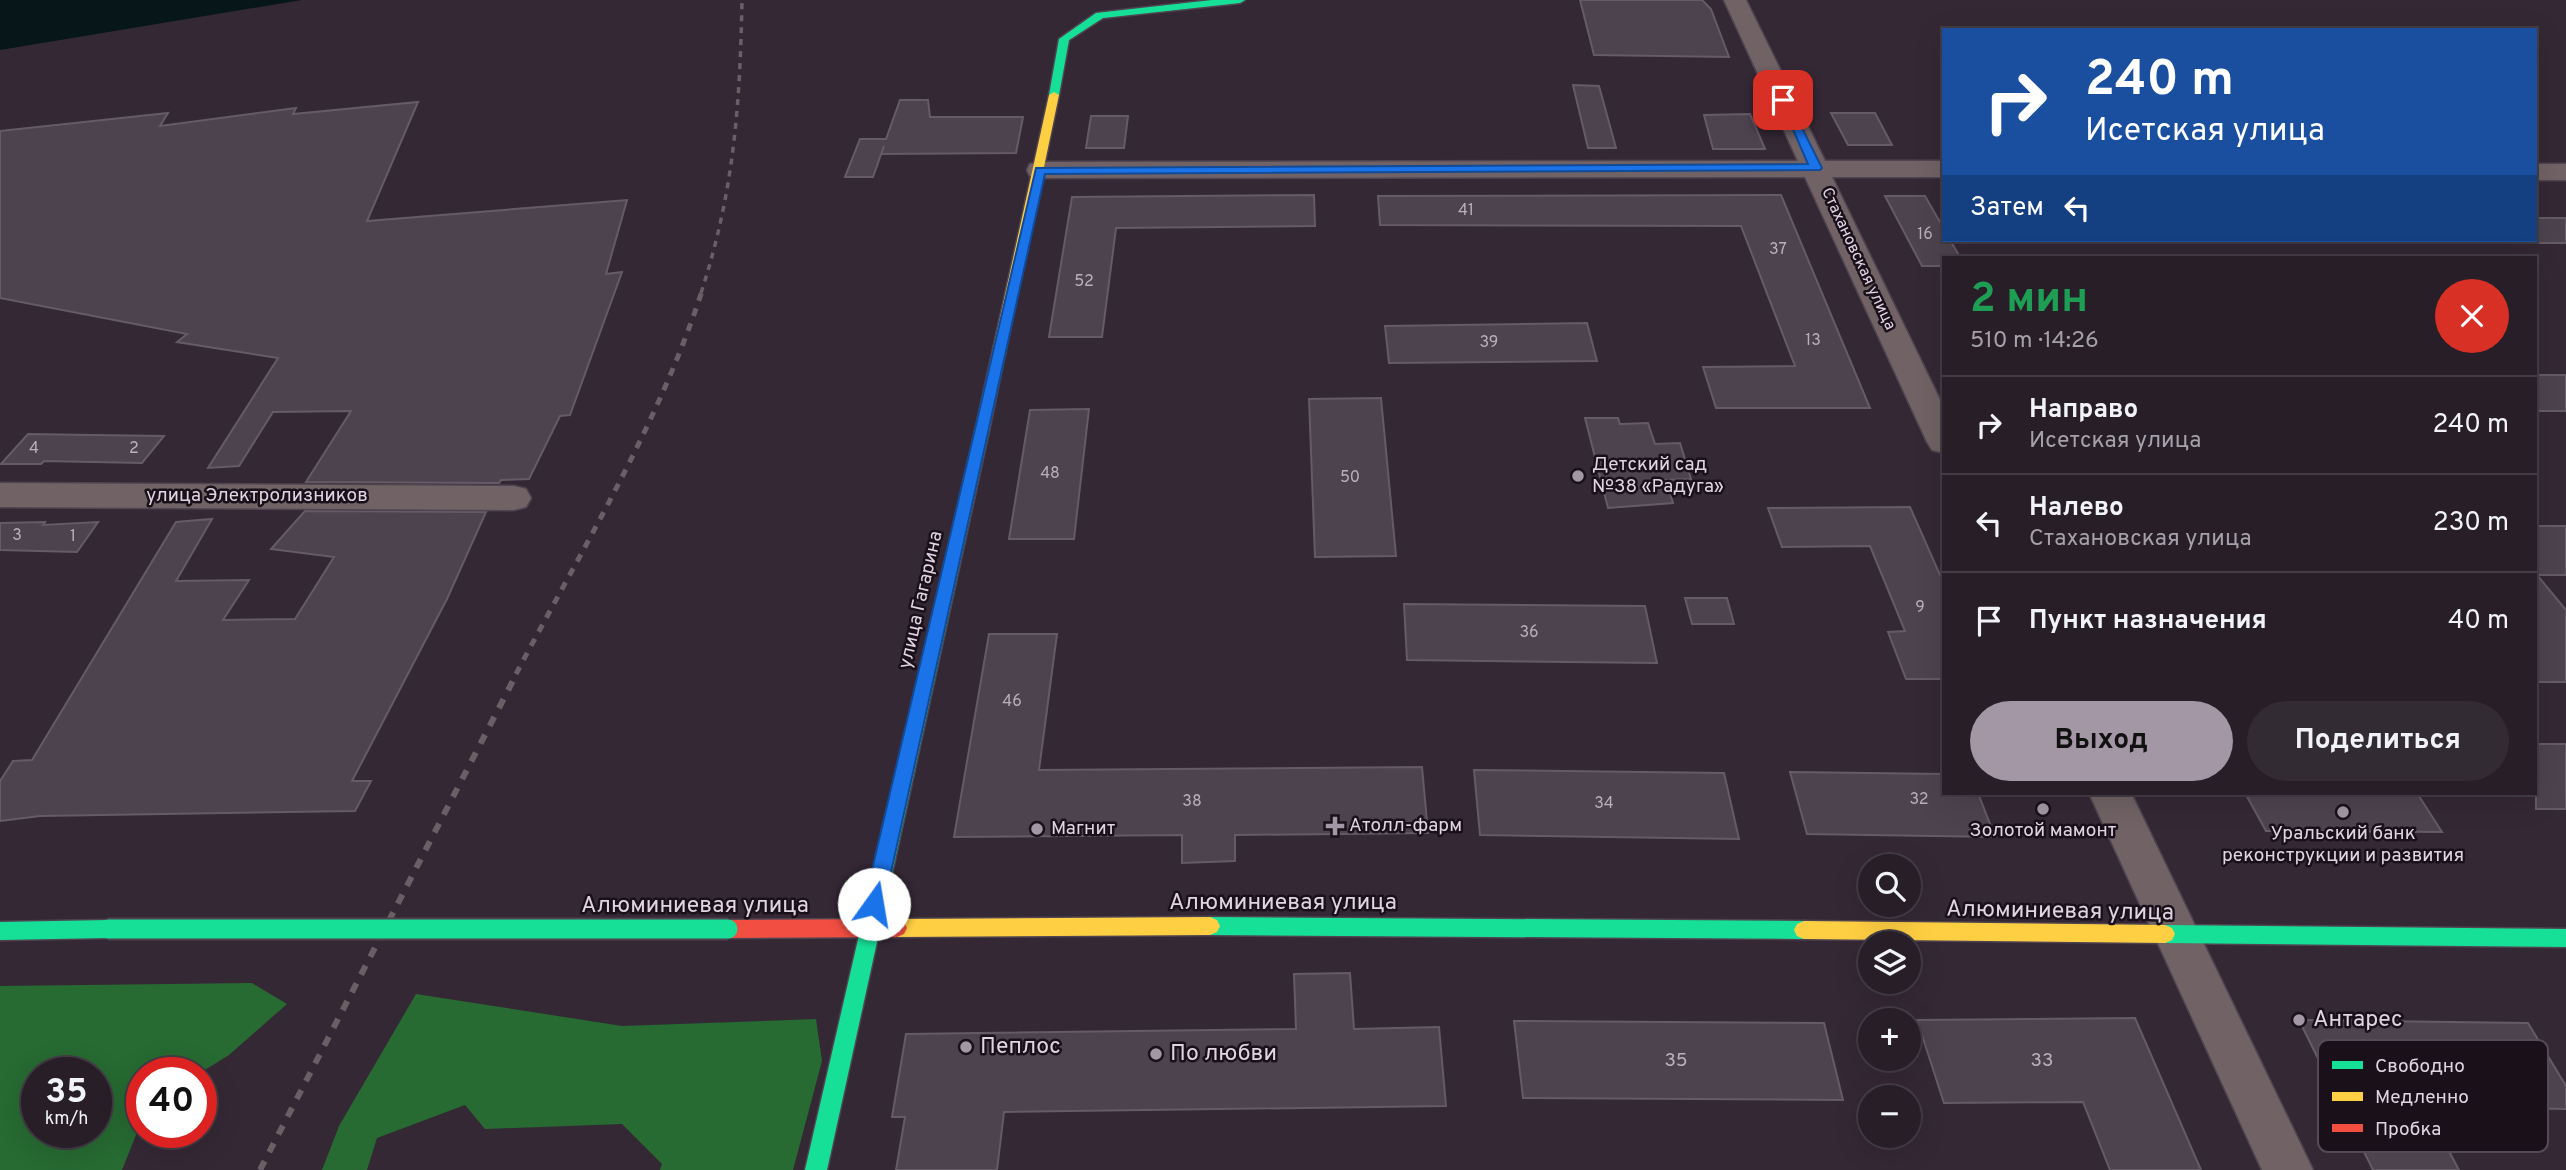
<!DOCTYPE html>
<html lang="ru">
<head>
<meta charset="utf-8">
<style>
	:root { --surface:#271e28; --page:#332b34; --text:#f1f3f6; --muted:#a4a2a8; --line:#433c45; --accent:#a497a5 }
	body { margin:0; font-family:Overpass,sans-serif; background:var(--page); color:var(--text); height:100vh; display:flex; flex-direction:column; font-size:26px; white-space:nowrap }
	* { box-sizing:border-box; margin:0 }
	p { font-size:23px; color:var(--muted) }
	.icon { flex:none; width:38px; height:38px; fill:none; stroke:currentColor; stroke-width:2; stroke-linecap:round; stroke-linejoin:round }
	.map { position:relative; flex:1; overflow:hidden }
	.drawer { position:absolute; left:1942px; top:256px; width:595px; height:539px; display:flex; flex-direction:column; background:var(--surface); border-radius:0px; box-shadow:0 7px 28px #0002,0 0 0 2px var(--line) }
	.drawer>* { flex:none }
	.hud { position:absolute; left:1942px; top:28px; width:595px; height:214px; border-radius:0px; box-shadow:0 7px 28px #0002,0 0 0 2px var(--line); background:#1a4fa0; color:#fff; overflow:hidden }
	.controls { position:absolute; left:1858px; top:854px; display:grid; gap:14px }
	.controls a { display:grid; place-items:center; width:63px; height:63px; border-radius:50%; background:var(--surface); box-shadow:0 7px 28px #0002,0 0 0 2px var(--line); font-size:35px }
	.speed { position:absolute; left:21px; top:1057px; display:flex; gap:14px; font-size:35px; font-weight:700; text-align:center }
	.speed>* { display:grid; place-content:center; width:91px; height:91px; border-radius:50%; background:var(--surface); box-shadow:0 7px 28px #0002,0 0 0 2px var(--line); line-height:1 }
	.speed small { font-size:18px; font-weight:400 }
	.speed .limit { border:10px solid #d22; background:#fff; color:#111 }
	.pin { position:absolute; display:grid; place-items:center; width:60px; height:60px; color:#fff; margin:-30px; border-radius:14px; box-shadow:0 4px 10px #0006 }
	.me { position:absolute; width:77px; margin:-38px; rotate:13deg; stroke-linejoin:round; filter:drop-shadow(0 0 5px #0008) }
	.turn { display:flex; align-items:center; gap:24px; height:147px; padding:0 28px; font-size:32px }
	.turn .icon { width:91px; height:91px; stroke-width:2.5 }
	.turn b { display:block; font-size:49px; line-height:60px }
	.then { display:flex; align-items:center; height:66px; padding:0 28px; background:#0003; gap:14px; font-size:26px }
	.round { display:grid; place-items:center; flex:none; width:74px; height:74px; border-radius:37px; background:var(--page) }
	.summary { display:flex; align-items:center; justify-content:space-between; height:119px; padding:0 28px }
	h1 { font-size:42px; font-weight:700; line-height:52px; color:#1e9e55 }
	.action { display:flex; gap:14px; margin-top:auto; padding:14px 28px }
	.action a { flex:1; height:80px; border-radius:42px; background:var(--accent); color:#111; font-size:28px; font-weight:700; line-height:80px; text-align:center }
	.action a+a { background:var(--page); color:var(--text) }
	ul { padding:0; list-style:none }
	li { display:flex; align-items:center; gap:21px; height:98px; padding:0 28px; border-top:2px solid var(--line) }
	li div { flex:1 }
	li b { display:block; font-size:26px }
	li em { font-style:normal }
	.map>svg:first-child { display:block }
</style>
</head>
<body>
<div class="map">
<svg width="2566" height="1170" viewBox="0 0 2566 1170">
	<rect width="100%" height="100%" fill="#342835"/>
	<g fill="#276a32" fill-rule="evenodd">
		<path d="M252 983 287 1004 229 1055 200 1073H142V1120L122 1170H0V986ZM37 1073H96V1132H37Z"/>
		<polygon points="416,994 622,1026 816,1019 822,1061 793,1170 660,1170 662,1164 622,1124 485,1129 465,1105 377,1138 367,1170 322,1170 339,1126"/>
	</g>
	<polygon fill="#071619" points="0,0 302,0 0,50"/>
	<g fill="#4c434e" stroke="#655b65" stroke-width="2">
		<polygon points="1580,0 1702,0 1711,9 1729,57 1594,55"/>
		<polygon points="1573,85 1599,86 1616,148 1588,148"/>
		<polygon points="900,100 928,100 930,117 1023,117 1016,153 881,154 884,146 873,177 845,177 860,139 886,139"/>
		<polygon points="418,102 367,221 627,200 606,274 622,272 570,415 560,416 529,479 501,480 499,483 306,482 351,411 273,412 239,466 208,468 278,358 177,342 187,334 0,298 0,131 168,113 160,126 296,108 293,114"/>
		<polygon points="1831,113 1875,113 1892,145 1848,145"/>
		<polygon points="1750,114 1765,149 1713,149 1704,115"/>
		<polygon points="1091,116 1128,116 1124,148 1086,148"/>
		<polygon points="1314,195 1315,226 1116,228 1102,337 1049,337 1072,197"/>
		<polygon points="1781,195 1870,408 1716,408 1703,367 1795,366 1741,226 1380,225 1378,196"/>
		<polygon points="1885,196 1925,196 1944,229 1944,240 1950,240 1960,257 1944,257 1944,266 1922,266"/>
		<rect x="2536" y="218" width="30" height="25"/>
		<polygon points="1587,323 1597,361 1389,363 1385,326"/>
		<rect x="2536" y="375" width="30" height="36"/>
		<polygon points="1381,398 1396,556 1315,557 1309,399"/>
		<polygon points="1089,409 1074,539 1009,539 1030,410"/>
		<polygon points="1585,418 1618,418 1620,424 1648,423 1655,444 1680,443 1691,479 1666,480 1673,503 1608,508"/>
		<polygon points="28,434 91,435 164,436 142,463 44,461 41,464 1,464"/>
		<polygon points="1910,507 1944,584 1944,679 1906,679 1888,632 1905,631 1870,546 1782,547 1768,508"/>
		<polygon points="305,511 486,512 447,599 352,781 371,781 355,811 40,816 0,821 0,781 13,761 32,760 176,522 212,519 176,581 249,580 223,620 295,619 334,557 271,549"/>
		<polygon points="45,522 43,525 98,522 77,552 0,550 0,523"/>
		<polygon points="2536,526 2566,526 2566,575 2537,575 2566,610 2566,682 2536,682"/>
		<polygon points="1685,598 1727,598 1734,624 1692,624"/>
		<polygon points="1404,604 1645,606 1657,663 1407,660"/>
		<polygon points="989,634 1057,634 1039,770 1422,767 1428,833 1235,835 1235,861 1182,863 1182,835 954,837"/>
		<rect x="2536" y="744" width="30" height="65"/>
		<polygon points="1474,770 1724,773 1739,839 1480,835"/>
		<polygon points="1790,772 1944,774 1944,793 1978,793 1995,837 1807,834"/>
		<polygon points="2245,793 2417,793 2442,832 2266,831"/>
		<polygon points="1350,973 1354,1029 1439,1027 1446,1106 1004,1112 997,1170 896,1170 905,1117 892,1117 906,1034 1296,1029 1294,974"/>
		<polygon points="2135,1018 2201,1170 2110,1170 2083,1102 1944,1103 1917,1020"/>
		<polygon points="2299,1020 2528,1023 2566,1086 2566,1109 2425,1106 2459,1170 2373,1170"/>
		<polygon points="1514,1021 1824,1023 1843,1100 1523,1098"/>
	</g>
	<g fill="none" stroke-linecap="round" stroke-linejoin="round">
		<g stroke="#4f4450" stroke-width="3">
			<g id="street">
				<polygon points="1724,0 1746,0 1825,161 1944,161 1944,177 1832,177 1944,408 1944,453 1932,450 1927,442 1805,177 1040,178 1030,176 1027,170 1030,164 1040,162 1798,161"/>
				<rect x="2536" y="164" width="30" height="16"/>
				<polygon points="0,483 514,486 526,489 531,498 526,507 514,510 0,507"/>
				<polygon points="2089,793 2131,793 2313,1170 2262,1170"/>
			</g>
		</g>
		<g stroke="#4f4450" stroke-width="3">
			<g id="fast">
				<polygon points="1212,0 1245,0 1240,3 1103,18 1069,40 1059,95 1054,98 1049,95 1059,39 1096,13"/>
				<polygon points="982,426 989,431 827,1170 805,1170 975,431"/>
				<polygon points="1210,917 1804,921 1811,924 1814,930 1811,936 1804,939 1210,935 1203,932 1200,926 1203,920"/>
				<polygon points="108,920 115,923 118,929 115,935 108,938 0,940 0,922"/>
				<polygon points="2165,925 2566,929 2566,947 2165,943 2158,940 2155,934 2158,928"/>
			</g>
		</g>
		<g stroke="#4f4450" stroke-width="3">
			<g id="slow">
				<polygon points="1054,92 1059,95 989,431 982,436 975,431 1049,95"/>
				<polygon points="1210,917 1217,920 1220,926 1217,932 1210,935 897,937 890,934 887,928 890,922 897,919"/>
				<polygon points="1804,921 2165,925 2172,928 2175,934 2172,940 2165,943 1804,939 1797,936 1794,930 1797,924"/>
			</g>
		</g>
		<g stroke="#4f4450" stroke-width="3">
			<polygon id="jam" points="897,919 904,922 907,928 904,934 897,937 728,938 721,935 718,929 721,923 728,920"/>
		</g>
		<use href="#street" fill="#706265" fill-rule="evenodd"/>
		<use href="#fast" fill="#16e098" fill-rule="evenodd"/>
		<use href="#slow" fill="#ffcf43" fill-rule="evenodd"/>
		<use href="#jam" fill="#f24e42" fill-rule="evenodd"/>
		<path stroke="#6b5f66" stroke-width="3.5" stroke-dasharray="6 6" stroke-linecap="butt" d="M701 293C734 192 740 105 742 0"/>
		<path stroke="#6b5f66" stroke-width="5" stroke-dasharray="8 8" stroke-linecap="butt" d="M516 674C582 549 658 426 702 291"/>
		<polyline stroke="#6b5f66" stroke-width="6" stroke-dasharray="10 10" stroke-linecap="butt" points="260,1170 517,673"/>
		<g stroke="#4f4450" stroke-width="23" stroke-linecap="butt">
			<polyline id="fast-bridge" points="108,929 728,929"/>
		</g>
		<use href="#fast-bridge" stroke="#16e098" stroke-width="19"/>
	</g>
	<polygon fill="#1a73e8" stroke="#114b97" stroke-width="2" points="1779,97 1788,100 1822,168 1820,170 1045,174 884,904 881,910 874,913 867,910 864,904 1036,168 1808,164"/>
	<g fill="#a497a5" stroke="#19101a" stroke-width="2.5">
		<circle cx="1578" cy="476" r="7"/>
		<circle cx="2043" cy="809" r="7"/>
		<circle cx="2343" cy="812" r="7"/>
		<path d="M1331.5 815.5h7v7h7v7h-7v7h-7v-7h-7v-7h7z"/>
		<circle cx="1037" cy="829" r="7"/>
		<circle cx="2299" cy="1020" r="7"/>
		<circle cx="966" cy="1047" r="7"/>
		<circle cx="1156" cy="1054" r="7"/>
	</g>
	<g text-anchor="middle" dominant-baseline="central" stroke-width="5" stroke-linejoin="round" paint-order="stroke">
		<g font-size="16" fill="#bcafbd">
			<text x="1466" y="211">41</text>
			<text x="1925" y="235">16</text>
			<text x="1778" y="250">37</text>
			<text x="1084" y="282">52</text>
			<text x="1813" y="341">13</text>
			<text x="1489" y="343">39</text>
			<text x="34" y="449">4</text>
			<text x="134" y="449">2</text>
			<text x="1050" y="474">48</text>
			<text x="1350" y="478">50</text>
			<text x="17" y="536">3</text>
			<text x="73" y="537">1</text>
			<text x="1920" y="608">9</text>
			<text x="1529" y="633">36</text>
			<text x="1012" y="702">46</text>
			<text x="1919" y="800">32</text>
			<text x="1192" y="802">38</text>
			<text x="1604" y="804">34</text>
		</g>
		<g font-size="16" fill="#e1d3e2" stroke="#19101a">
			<text transform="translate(1858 259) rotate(65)">Стахановская улица</text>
		</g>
		<g font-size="19" fill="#e1d3e2" stroke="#19101a" text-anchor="start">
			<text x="1592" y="465">Детский сад<tspan x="1592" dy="22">№38 «Радуга»</tspan></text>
			<text x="1349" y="826">Атолл-фарм</text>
			<text x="1051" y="829">Магнит</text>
			<text x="2043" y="831" text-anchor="middle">Золотой мамонт</text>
			<text x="2343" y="834" text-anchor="middle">Уральский банк<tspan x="2343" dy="22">реконструкции и развития</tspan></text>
		</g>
		<g font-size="19" fill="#e1d3e2" stroke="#19101a">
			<text x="257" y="496">улица Электролизников</text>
			<text transform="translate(921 600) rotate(-77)">улица Гагарина</text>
		</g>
		<g font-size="19" fill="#bcafbd">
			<text x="1676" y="1061">35</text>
			<text x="2042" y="1061">33</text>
		</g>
		<g font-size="23" fill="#e1d3e2" stroke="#19101a">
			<text x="1283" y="903">Алюминиевая улица</text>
			<text x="695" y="906">Алюминиевая улица</text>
			<text transform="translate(2060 912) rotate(1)">Алюминиевая улица</text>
		</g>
		<g font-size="23" fill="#e1d3e2" stroke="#19101a" text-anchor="start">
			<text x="2313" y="1020">Антарес</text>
			<text x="980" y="1047">Пеплос</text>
			<text x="1170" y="1054">По любви</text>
		</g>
	</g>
	<rect x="2318" y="1040" width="230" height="112" rx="10" fill="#19101a" stroke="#554a56" stroke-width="2"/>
	<rect x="2332" y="1061" width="31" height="8" fill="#16e098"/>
	<rect x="2332" y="1092" width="31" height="9" fill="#ffcf43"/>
	<rect x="2332" y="1124" width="31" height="8" fill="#f24e42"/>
	<g font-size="19" fill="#e1d3e2">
		<text x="2375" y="1072">Свободно</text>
		<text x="2375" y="1103">Медленно</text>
		<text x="2375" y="1135">Пробка</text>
	</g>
</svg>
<div class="controls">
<a><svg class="icon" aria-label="search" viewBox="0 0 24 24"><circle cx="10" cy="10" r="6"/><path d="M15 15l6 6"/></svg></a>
<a><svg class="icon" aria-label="layers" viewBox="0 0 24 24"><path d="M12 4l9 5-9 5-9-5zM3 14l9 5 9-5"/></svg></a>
<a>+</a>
<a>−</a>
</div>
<div class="speed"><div>35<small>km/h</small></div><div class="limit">40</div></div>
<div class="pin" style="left:1783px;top:100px;background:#d93025"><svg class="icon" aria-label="arrive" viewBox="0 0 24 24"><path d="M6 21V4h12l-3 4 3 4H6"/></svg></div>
<svg class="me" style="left:874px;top:904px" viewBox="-20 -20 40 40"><circle r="19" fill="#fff"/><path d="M0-13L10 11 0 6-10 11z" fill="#1a73e8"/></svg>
<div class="hud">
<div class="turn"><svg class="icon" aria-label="right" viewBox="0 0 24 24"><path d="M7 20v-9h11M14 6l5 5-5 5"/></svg><div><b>240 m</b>Исетская улица</div></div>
<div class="then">Затем<svg class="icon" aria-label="left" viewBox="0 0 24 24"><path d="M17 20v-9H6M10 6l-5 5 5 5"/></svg></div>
</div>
<section class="drawer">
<div class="summary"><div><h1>2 мин</h1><p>510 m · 14:26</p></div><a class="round" style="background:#d93025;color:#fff"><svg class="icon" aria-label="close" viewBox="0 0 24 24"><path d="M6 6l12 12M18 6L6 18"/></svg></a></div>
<ul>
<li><svg class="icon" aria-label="right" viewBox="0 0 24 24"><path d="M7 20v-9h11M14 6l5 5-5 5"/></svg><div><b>Направо</b><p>Исетская улица</p></div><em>240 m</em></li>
<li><svg class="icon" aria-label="left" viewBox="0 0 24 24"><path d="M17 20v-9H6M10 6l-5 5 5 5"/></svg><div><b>Налево</b><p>Стахановская улица</p></div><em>230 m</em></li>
<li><svg class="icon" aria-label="arrive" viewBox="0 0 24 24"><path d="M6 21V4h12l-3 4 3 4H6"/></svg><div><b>Пункт назначения</b></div><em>40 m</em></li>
</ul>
<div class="action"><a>Выход</a><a>Поделиться</a></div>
</section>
</div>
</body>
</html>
